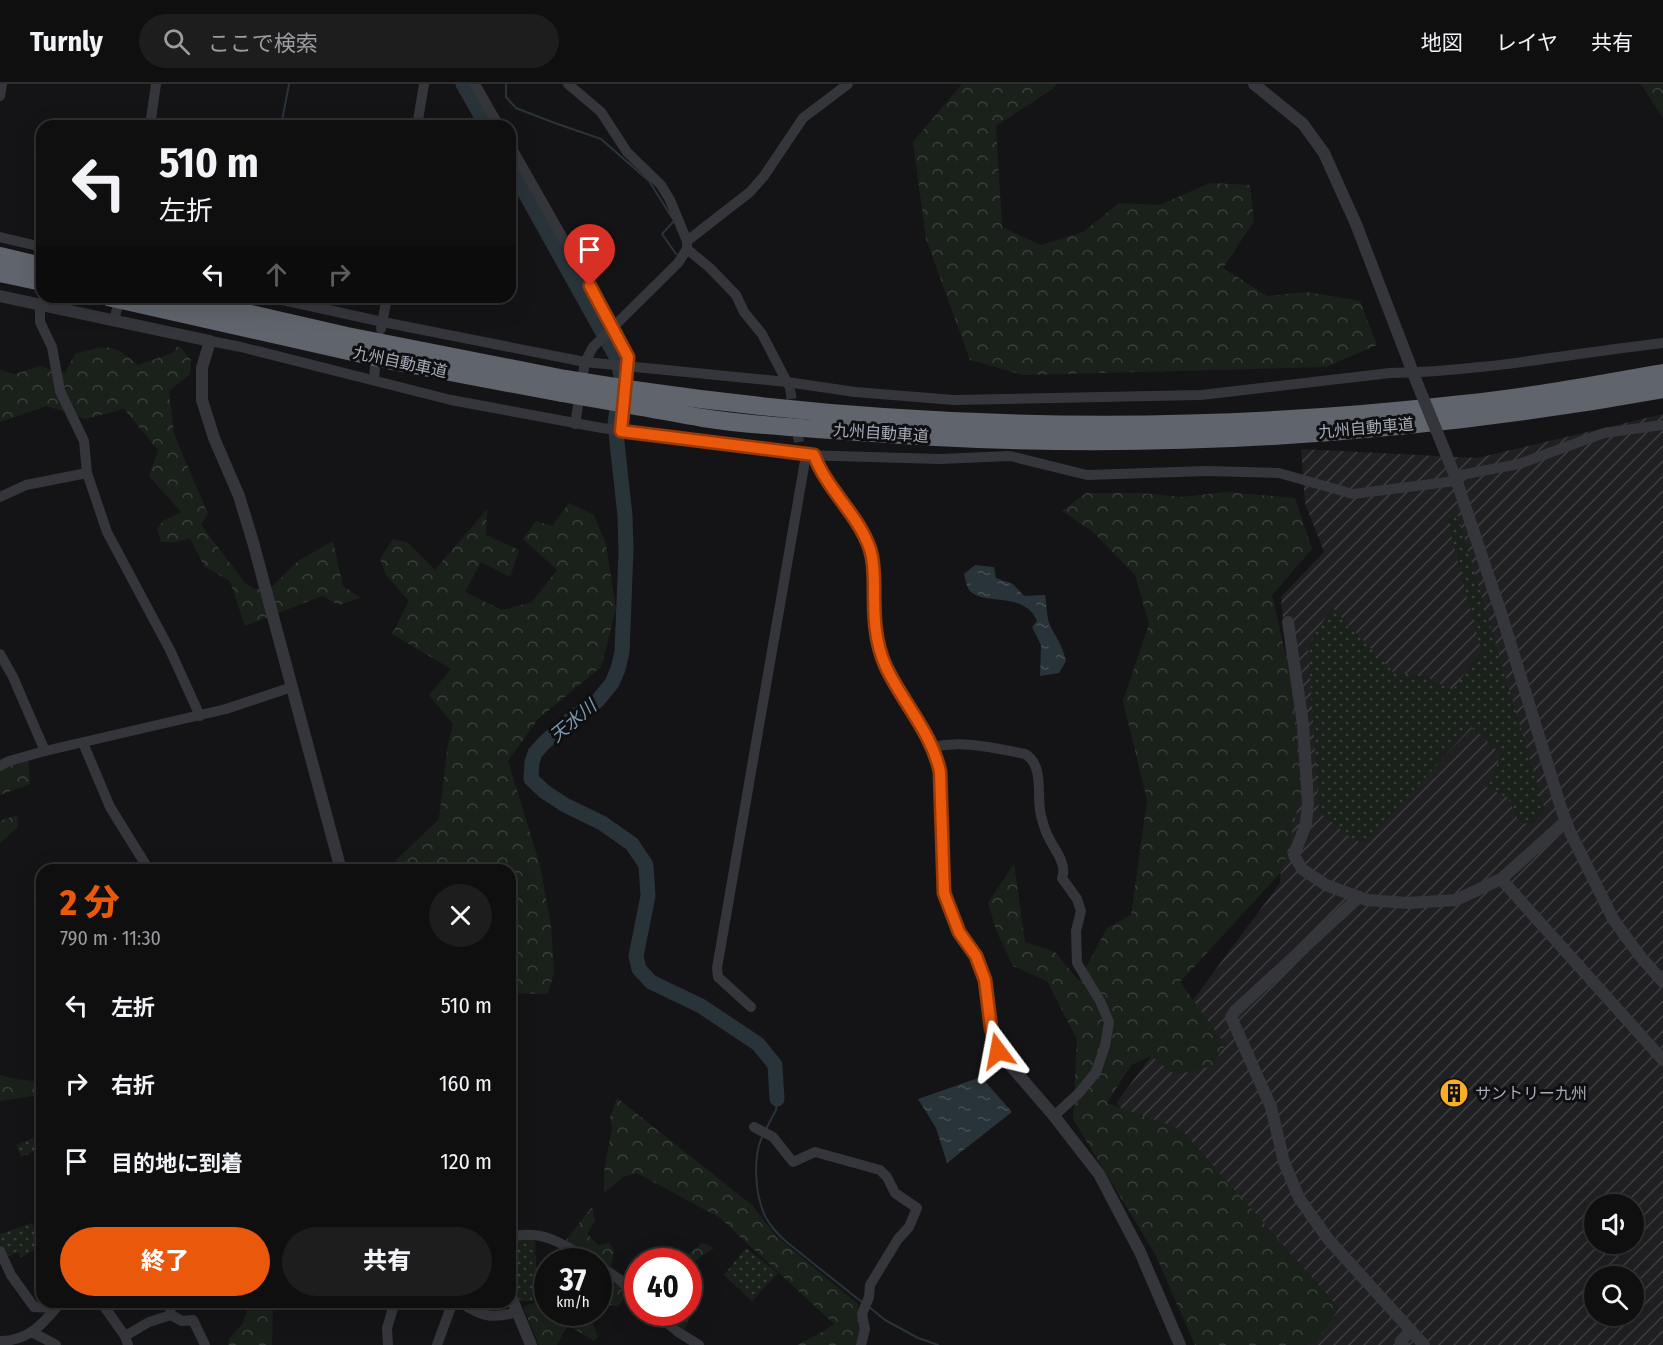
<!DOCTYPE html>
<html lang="ja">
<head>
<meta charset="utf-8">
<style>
	:root { --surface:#0f0f10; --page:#1d1d1e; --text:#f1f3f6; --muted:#9b9c9f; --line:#2f2f30; --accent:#ea580c }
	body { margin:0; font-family:"Fira Sans Condensed","Noto Sans JP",sans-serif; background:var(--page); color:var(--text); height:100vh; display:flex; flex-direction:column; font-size:22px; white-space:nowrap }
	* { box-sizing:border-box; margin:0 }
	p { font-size:20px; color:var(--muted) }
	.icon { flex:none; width:33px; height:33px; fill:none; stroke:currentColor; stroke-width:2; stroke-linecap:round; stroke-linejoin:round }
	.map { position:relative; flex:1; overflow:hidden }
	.panel { position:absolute; left:36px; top:780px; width:480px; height:444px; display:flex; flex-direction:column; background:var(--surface); border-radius:18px; box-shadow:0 6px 24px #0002,0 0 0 2px var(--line) }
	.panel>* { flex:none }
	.guide { position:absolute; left:36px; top:36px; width:480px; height:183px; border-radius:18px; box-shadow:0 6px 24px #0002,0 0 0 2px var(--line); background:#0f0f10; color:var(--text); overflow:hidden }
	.tools { position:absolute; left:1584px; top:1110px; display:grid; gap:12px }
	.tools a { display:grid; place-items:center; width:60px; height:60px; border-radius:50%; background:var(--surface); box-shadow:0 6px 24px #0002,0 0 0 2px var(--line); font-size:30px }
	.speed { position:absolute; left:534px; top:1164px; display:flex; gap:12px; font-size:30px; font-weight:700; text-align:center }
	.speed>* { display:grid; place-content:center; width:78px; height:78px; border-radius:50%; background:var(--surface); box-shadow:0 6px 24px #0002,0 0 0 2px var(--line); line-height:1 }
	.speed small { font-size:15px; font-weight:400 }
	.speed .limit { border:9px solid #d22; background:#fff; color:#111 }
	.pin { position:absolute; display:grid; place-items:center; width:51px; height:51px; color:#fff; margin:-62px -26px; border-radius:50% 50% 50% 0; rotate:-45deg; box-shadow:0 0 6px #0007 }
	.pin .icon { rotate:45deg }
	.me { position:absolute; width:66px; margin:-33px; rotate:347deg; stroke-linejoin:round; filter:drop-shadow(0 0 4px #0008) }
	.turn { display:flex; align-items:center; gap:21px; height:126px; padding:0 24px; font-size:27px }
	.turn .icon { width:78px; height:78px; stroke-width:2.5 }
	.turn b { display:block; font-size:42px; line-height:51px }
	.lanes { display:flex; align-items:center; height:57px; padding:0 24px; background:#0003; justify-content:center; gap:30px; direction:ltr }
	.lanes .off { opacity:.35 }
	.round { display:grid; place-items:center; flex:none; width:63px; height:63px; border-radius:32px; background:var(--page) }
	.summary { display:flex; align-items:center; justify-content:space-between; height:102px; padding:0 24px }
	h1 { font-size:36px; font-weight:800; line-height:45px; color:var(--accent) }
	.primary-button { display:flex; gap:12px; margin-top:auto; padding:12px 24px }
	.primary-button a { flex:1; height:69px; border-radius:36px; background:var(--accent); color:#fff; font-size:24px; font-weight:800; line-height:69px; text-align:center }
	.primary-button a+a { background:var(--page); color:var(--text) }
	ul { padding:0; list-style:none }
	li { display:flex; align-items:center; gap:18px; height:78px; padding:0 24px }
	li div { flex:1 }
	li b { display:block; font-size:22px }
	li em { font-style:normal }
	header { display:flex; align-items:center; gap:36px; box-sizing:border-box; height:84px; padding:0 30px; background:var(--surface); border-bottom:2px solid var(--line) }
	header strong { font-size:28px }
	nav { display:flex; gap:33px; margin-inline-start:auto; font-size:21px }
	.search { width:420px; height:54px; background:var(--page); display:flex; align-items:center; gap:15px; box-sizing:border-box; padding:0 21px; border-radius:33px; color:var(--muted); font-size:22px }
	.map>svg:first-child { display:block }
</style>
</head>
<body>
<header>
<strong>Turnly</strong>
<div class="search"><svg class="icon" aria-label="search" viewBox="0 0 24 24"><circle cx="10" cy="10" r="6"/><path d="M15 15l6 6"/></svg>ここで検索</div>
<nav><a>地図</a><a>レイヤ</a><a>共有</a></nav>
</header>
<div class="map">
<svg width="1663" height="1261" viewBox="0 0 1663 1261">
	<defs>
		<pattern id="industrial-furrows" width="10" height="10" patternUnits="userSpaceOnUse" patternTransform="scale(1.5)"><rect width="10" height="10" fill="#202023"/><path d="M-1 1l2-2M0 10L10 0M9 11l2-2" fill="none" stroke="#3d3e41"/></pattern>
		<pattern id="grass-dots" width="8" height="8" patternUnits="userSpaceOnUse" patternTransform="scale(1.5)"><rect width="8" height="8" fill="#1a211b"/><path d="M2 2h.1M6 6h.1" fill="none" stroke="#383f3a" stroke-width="1.8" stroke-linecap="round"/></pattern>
		<pattern id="forest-crowns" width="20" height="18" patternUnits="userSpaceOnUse" patternTransform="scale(1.5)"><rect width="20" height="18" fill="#1a211b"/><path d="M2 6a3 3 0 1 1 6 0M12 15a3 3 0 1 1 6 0" fill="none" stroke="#383f3a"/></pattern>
		<pattern id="water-ripples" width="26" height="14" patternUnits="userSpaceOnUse" patternTransform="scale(1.5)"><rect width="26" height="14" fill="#29333a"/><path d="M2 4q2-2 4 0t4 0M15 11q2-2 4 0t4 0" fill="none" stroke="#454e54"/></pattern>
	</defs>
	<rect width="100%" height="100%" fill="#141416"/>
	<path fill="url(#industrial-furrows)" fill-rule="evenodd" d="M1663 330V1261H1229L1117 1018 1280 799 1290 616 1281 513 1324 468 1305 419 1301 365 1477 374ZM1594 1120H1634V1160H1594ZM1594 1192H1634V1232H1594Z"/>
	<g fill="url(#grass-dots)">
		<polygon points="1458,432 1545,726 1535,739 1520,740 1508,714 1486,703 1494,693 1500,669 1471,643 1365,760 1350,753 1319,728 1308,561 1332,523 1394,589 1423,591 1453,606 1481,566 1447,435"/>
		<polygon points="33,1054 38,1066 21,1073 16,1061"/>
		<polygon points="32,1139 42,1162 21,1173 18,1168 6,1173 0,1159 0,1150"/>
		<polygon points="528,1152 535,1158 538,1207 532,1217 520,1217 510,1193 510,1160 521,1153"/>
		<polygon points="746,1164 778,1189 752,1217 724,1191"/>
	</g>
	<g fill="url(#forest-crowns)">
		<polygon points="962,0 1056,0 1054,4 996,42 1002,143 1041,161 1083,148 1119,119 1160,121 1210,99 1250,101 1254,137 1223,184 1267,212 1307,208 1360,217 1377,261 1326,283 1023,291 970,276 926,155 913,58"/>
		<polygon points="1641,0 1663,0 1663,34"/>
		<path d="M178 261 191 276 190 290 169 307 174 350 208 430 201 441 246 500 255 505 272 503 298 477 333 457 343 502 361 514 339 521 322 512 245 542 230 497 204 482 190 454 175 458H161L157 445 163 437 181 428 149 392 158 366 124 325 85 335 47 322 0 338V286L15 290 40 282 65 289 75 270C107 261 111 258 138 281L173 269Z"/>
		<polygon points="1225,408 1295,414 1312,465 1272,511 1291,595 1301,710 1283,786 1180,898 1225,960 1213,982 1175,991 1151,972 1131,981 1107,1019 1181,1045 1339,1224 1319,1255 1308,1261 1195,1261 1155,1170 1073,1035 1077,955 1047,897 1013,882 996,846 988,819 1014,780 1025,858 1055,868 1079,897 1107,844 1131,831 1147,716 1123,617 1149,540 1135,491 1092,447 1062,427 1086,409 1141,409 1182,413"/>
		<polygon points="569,419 594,431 606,460 616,525 601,583 538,635 508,677 540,781 551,842 554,888 548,910 510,909 510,786 396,786 396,776 439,735 447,666 453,640 429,611 451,585 392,550 409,517 386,491 380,475 393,455 407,458 435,486 487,425 486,451 519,466 510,493 481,478 465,508 502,526 532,518 557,486 523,455 536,437 552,442"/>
		<polygon points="28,673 30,700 0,711 0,675"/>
		<polygon points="17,731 18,743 0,759 0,737"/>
		<polygon points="0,991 15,995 42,998 42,1027 39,1027 35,1012 0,1017"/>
		<polygon points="617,1014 752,1121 776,1152 858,1220 862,1253 857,1261 797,1261 824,1247 834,1240 720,1134 637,1089 623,1093 604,1109 604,1088 612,1043 610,1034"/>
		<polygon points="592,1123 595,1137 587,1150 599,1161 610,1159 614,1168 611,1182 628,1197 629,1208 618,1223 606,1220 614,1196 598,1178 574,1177 566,1156"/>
		<polygon points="702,1159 714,1164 689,1181 688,1178 672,1177 676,1171 680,1177"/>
		<polygon points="547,1214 548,1228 589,1229 598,1253 594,1257 568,1241 557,1261 539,1261 523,1223"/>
		<polygon points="250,1218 273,1218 272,1261 228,1261 229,1255 243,1239"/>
		<polygon points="689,1224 693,1228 684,1246 664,1229 688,1228"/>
	</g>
	<g fill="url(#water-ripples)">
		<path d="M975 481 994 483 996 494 1013 500 1024 512 1045 511C1047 520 1046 533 1050 541 1057 556 1062 560 1066 577L1059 589 1040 592 1041 561 1032 543 1037 537C1024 505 979 524 968 504 966 500 965 494 964 490Z"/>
		<polygon points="981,993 1012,1028 947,1079 936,1044 918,1015"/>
	</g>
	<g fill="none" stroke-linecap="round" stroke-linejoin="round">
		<g stroke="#29333a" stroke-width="2">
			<polyline points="506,0 506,13 516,24 552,38 601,55 649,97 674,137 662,150 676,170"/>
			<polyline points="281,42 289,0"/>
			<polyline points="766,1045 776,1026 777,1015"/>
			<path d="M762 1053C753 1072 755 1107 763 1127 767 1139 779 1152 789 1160L863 1219"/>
			<polyline points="868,1222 885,1236 918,1254 938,1261"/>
		</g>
		<g stroke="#29333a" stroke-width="15">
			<polyline points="463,0 487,42"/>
			<polyline points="510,82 618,276 621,292 615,340 625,432 626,467 622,568 618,585 612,599 599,615 590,624 576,631 545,658 535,669 532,678 531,695 545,708 565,721 602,739 632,760 646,781 648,812 636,872 639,885 651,898 701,922 758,960 775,981 777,1015"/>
		</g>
		<polyline stroke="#313236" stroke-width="10" stroke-dasharray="10 5" stroke-linecap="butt" points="790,305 799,358"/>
		<g stroke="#35363b" stroke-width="10">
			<polyline points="475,0 499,42"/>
			<polyline points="568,0 601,28 627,68 661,101 670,116 687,157 687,165 678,179 593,263 585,278 575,340"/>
			<polyline points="0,12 2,0"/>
			<polyline points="150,42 156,0"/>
			<polyline points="417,42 424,0"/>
			<polyline points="510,61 613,242 628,273 621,347"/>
			<polyline points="0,153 42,163"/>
			<polyline points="687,157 750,108 764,92 803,34 848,0"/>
			<polyline points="687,165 710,184 736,211 744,228 762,250 789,302"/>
			<path d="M269 213 383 238 585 278 787 298 855 308 954 316 1201 311 1390 289C1480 288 1574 269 1663 259"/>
			<polyline points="40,220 40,238 52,263 60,307 84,357 87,389 107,448 170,566 200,632"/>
			<polyline points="114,236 117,225"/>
			<polyline points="381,245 387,213"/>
			<polyline points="210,257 241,263 451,316 602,344 800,371 940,375 1010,372 1087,391 1207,387 1279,389 1353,410 1455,397"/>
			<polyline points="374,296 375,283"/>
			<polyline points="1455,392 1519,380 1604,349 1663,341"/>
			<polyline points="0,413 26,401 87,389"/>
			<polyline points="0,570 13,593 45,667"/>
			<polyline points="83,659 110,723 149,786"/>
			<path d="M932 663C964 656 994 664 1025 670 1045 681 1036 713 1041 732 1043 738 1044 744 1047 750 1052 763 1068 779 1062 794L1077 815 1081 827 1076 847 1077 879 1100 917 1109 938 1105 962 1096 988 1079 1009 1054 1032"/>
			<polyline points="0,682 9,677 45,667 226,625 292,603"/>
			<polyline points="751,923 718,893 717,884 806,371"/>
			<polyline points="754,1043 773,1053 793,1078 815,1068 880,1086 887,1093 895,1109 917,1124 909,1143 898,1155 870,1201 869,1213 862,1230 865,1245 861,1261"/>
			<path d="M510 1153C544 1145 563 1160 592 1178"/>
			<polyline points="0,1167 11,1191 34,1223 56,1224"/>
			<polyline points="598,1182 619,1195 638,1213"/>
			<polyline points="101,1218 125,1252 128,1261"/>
			<polyline points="169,1218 171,1231 182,1237 193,1236 205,1261"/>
			<path d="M460 1218C482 1233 492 1235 518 1228"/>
			<polyline points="654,1228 678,1248 699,1261"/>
			<polyline points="32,1248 56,1261"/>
			<polyline points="125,1252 149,1238 171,1231"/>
			<path d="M0 1257C29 1257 44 1239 61 1218"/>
			<polyline points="388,1261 387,1244 395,1218"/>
			<polyline points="437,1261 451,1223 457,1218"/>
		</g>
		<g stroke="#35363b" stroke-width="12">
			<polyline points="1254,0 1303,40 1324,69 1356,140 1417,299"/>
			<polyline points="0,212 210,257 202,284 202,316 214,354 239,412 253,458 341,786"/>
			<path d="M814 371C827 406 858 430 870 465 874 477 874 490 874 502 875 530 874 557 886 583 903 619 932 649 940 688L943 809 959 847 976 872 985 896 991 944 998 967 1054 1032 1099 1090 1140 1168 1180 1261"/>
			<polyline points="1455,392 1501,529 1562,727 1570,748 1613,835 1640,872 1663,898"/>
			<polyline points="1288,538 1303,640 1308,718 1306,740 1294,771 1302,785 1326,801 1367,816 1408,819 1456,816 1501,795 1566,737"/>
			<polyline points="1501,795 1663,976"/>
			<polyline points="1359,813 1235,927 1231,933 1271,1023 1284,1078 1299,1114 1328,1155 1424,1261"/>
			<polyline points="510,1210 531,1261"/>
			<polyline points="1403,1261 1401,1257 1411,1246"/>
		</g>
		<g stroke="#60646c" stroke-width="18">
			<polyline points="0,172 42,182"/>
			<polyline points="0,189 42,198"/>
			<polyline points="108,213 397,278 562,309"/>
			<polyline points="177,213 347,252 565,295"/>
			<path d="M634 306C908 346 1187 352 1463 320 1530 313 1596 301 1663 289"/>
			<path d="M631 321C655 325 679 330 703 334 754 342 807 344 859 348 1127 369 1399 353 1663 305"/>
		</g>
		<polyline stroke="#35363b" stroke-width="12" points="1417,299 1455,392"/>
		<g stroke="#60646c" stroke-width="18">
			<polyline points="565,295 634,306"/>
			<polyline points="562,309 631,321"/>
		</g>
	</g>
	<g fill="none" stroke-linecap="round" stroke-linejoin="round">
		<g stroke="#983908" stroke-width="15">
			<path id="route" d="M590 202 628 273 621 347 814 371C827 406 858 430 870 465 874 477 874 490 874 502 874 530 874 557 886 583 903 619 932 649 940 688L944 809 959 848 976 872 985 896 991 944 998 967"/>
		</g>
		<use href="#route" stroke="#ea580c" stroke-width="10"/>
	</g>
	<defs>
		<g id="building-disc" transform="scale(1.5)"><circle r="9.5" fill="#faae27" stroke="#0f0f11"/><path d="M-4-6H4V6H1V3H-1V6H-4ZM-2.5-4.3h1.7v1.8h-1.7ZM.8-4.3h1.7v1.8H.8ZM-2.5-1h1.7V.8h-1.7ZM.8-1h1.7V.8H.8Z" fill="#111"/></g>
	</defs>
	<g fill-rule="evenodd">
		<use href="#building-disc" x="1454" y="1009"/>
	</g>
	<g text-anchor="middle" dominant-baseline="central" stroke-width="6" stroke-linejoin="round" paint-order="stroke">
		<g font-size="16" fill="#a5abb7" stroke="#0f0f11">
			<text transform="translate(400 278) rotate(12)">九州自動車道</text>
			<text transform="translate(1366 344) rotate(-5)">九州自動車道</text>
			<text transform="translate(881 349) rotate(4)">九州自動車道</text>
		</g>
		<g font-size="16" fill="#a5abb7" stroke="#0f0f11" text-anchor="start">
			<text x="1475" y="1009">サントリー九州</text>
		</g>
		<g font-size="18" font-style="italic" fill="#7a9ab4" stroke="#0f0f11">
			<text transform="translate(573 637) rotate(-40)">天水川</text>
		</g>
	</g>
</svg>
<div class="tools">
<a><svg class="icon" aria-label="sound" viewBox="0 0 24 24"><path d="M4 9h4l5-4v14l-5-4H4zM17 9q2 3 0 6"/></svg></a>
<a><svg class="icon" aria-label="search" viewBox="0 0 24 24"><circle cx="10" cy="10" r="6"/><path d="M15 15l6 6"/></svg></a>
</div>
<div class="speed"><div>37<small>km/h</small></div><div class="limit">40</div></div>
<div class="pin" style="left:590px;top:202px;background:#d93025"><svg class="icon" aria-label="arrive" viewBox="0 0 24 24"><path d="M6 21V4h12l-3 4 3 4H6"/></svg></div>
<svg class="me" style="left:998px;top:967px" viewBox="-20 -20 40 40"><path d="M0-17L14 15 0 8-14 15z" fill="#ea580c" stroke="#fff" stroke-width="4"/></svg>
<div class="guide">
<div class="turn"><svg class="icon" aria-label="left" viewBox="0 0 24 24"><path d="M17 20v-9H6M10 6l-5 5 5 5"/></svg><div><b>510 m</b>左折</div></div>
<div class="lanes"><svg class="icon" aria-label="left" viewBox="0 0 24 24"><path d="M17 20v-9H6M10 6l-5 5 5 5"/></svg><svg class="icon off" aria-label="ahead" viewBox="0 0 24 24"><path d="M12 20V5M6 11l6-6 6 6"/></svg><svg class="icon off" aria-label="right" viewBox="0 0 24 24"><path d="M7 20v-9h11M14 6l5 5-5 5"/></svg></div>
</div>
<section class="panel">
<div class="summary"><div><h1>2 分</h1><p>790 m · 11:30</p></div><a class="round"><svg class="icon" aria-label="close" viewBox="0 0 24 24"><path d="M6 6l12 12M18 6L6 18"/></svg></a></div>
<ul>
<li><svg class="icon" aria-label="left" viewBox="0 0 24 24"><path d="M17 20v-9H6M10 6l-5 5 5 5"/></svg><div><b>左折</b></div><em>510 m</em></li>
<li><svg class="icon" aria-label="right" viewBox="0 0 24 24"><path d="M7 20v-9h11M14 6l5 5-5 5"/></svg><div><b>右折</b></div><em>160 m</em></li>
<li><svg class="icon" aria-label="arrive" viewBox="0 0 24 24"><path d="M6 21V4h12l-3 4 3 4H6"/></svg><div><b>目的地に到着</b></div><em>120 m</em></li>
</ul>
<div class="primary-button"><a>終了</a><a>共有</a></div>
</section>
</div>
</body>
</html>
